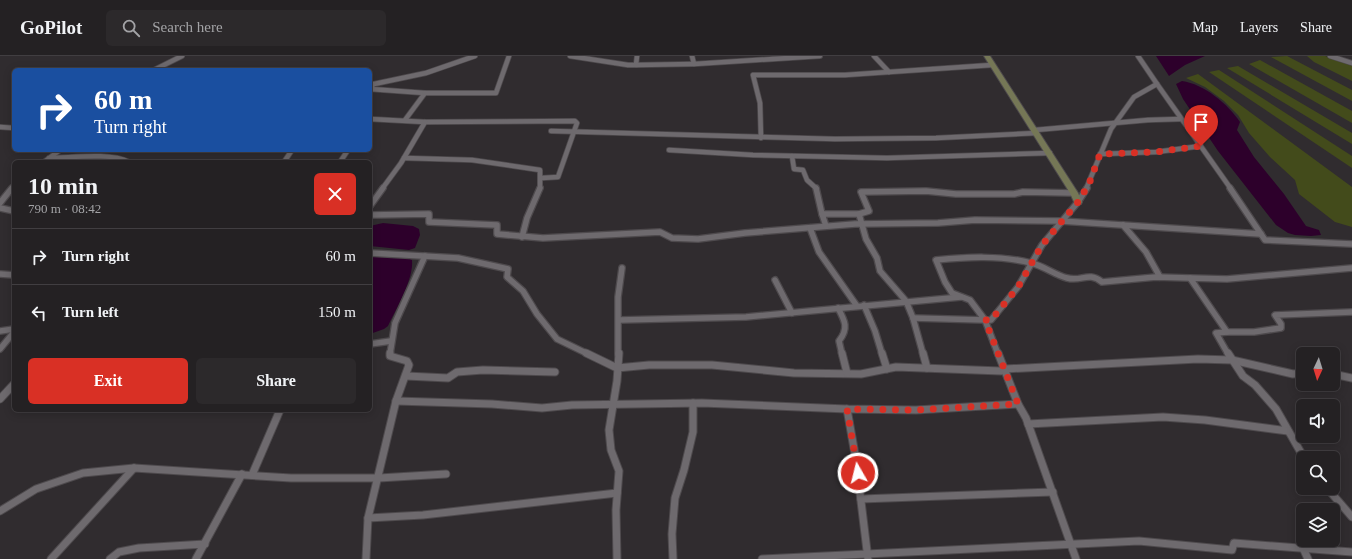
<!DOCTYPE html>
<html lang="en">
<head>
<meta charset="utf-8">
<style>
	:root { --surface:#242123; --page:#2c292b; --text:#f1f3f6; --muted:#a3a3a6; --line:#413e41; --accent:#d93025 }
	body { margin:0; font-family:"Times New Roman",serif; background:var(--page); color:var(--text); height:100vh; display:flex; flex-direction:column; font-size:15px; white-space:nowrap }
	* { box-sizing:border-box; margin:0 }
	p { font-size:13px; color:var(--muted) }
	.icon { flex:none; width:22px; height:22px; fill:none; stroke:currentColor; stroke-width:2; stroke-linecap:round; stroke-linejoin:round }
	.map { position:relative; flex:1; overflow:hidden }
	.panel { position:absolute; left:12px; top:104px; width:360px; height:252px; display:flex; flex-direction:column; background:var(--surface); border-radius:6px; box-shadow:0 2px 10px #0003,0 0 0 1px var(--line) }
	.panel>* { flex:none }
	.top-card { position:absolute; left:12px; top:12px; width:360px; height:84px; border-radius:6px; box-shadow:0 2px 10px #0003,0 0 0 1px var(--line); background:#1a4fa0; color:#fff; overflow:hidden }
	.needle { width:26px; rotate:184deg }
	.buttons { position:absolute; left:1296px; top:291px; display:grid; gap:8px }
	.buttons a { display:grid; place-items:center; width:44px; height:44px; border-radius:6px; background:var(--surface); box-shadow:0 2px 10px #0003,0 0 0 1px var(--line); font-size:20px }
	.pin { position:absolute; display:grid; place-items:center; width:34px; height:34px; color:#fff; margin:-41px -17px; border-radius:50% 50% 50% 0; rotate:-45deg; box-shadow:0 0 4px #0007 }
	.pin .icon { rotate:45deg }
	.me { position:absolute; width:44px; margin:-22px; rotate:352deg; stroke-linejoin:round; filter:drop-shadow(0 0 3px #0008) }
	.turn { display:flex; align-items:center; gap:14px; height:84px; padding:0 16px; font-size:18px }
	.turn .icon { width:52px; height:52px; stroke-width:2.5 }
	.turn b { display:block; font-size:28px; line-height:34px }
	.round { display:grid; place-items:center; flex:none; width:42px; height:42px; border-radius:6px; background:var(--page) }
	.headline { display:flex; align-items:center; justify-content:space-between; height:68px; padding:0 16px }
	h1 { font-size:24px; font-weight:800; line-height:30px }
	.action { display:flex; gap:8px; margin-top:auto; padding:8px 16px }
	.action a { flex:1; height:46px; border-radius:6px; background:var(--accent); color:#fff; font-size:16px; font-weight:800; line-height:46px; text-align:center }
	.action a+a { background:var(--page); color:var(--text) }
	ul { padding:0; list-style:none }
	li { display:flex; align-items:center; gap:12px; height:56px; padding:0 16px; border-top:1px solid var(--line) }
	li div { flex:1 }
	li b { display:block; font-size:15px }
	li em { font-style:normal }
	header { display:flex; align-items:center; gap:24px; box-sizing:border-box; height:56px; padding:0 20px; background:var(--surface); border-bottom:1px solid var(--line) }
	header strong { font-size:19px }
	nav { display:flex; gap:22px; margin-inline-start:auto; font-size:14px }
	.search { width:280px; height:36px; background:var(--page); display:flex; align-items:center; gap:10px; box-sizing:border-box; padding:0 14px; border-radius:6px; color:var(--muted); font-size:15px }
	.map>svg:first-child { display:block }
</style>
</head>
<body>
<header>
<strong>GoPilot</strong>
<div class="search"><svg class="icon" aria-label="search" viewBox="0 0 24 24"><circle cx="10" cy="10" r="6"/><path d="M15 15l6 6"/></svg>Search here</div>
<nav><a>Map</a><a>Layers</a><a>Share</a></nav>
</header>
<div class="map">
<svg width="1352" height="503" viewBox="0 0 1352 503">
	<rect width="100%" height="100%" fill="#302c2f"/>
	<g fill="#434b1b">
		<polygon points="1287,0 1352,34 1352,45 1271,1"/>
		<polygon points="1307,0 1325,0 1352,9 1352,25 1314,6"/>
		<polygon points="1260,4 1352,55 1352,67 1249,8"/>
		<polygon points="1238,10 1352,77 1352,88 1227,12"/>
		<polygon points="1219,14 1352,100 1352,112 1209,16"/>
		<polygon points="1198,18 1352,131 1352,171 1335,166 1299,138 1295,124 1270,101 1249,77 1238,59 1224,45 1205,31 1186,22"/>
	</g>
	<g fill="#2d002b">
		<polygon points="1156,0 1205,0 1185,9 1169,20"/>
		<path d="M1182 25C1204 28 1228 48 1240 66L1237 74 1254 101 1284 138 1306 170 1319 174 1321 179 1311 180 1295 179 1288 177 1276 169 1218 95 1183 43 1176 28Z"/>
		<polygon points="383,167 413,170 419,173 420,179 415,192 409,194 370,190 370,170"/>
		<path d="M397 200 405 201 412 204C414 223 396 253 388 270L384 273 370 278V201Z"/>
	</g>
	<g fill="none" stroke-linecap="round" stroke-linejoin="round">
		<g stroke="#4e4a4d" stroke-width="6">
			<g id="street-far2">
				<polyline points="570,0 628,9 636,9 637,0"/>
				<polyline points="692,0 694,8 820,0"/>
				<polyline points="874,0 889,16"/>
				<polyline points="1330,0 1352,7"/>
				<polyline points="636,9 694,8"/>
				<polyline points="154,14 182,0"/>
				<polyline points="1157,28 1231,133"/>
				<polyline points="370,32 374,28 426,17 475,0"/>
				<polyline points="370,33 425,37 405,64"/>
				<polyline points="425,37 496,37 509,0"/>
				<polyline points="370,63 425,66 575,65 577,67 558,121 542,122"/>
				<polyline points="0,71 14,72"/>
				<polyline points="1035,74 1148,64 1181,63"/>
				<polyline points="551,75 835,83 936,82 1037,77"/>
				<polyline points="761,82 760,47 753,19 845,19 992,9"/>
				<polyline points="669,94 753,99 887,102 1050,97"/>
				<polyline points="1100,98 1156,96 1201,90"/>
				<polyline points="792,100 794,113 803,114 807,124 817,133"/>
				<path d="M49 102C71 102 109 96 129 106"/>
				<polyline points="404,102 472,104 540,114 540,133"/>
				<polyline points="44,106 60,94"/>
				<polyline points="284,106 292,94"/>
				<polyline points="340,106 348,94"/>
				<polyline points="11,133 14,130"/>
				<polyline points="382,133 401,107 425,66"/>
				<polyline points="1086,133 1111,73 1134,41 1157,28 1138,0"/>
			</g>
		</g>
		<g stroke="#4e4a4d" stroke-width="8">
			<g id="street-far1">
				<polyline points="816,132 822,158"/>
				<polyline points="1230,132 1265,184 1352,188"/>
				<polyline points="0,147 12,132"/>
				<polyline points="370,150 383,132"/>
				<polyline points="0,152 14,155"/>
				<polyline points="859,158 866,183 877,202 880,215 906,245 913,262 923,298"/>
				<polyline points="370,159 429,158 429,166 497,169 497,178 543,182 660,176 672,182 698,183 745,177 855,168 938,167 975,164 1061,165 1261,178"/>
				<polyline points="1123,169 1146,196 1160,221"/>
				<polyline points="826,170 822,158 859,158 869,155 861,136 926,135 956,138 1014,138 1023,136 1074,137"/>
				<polyline points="810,172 819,196 857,250"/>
				<polyline points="522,181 527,162 540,132"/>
				<polyline points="370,197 458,202 508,213 507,221 523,235 537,258 557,283 588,298"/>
				<polyline points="0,218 14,219"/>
				<polyline points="775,224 792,257"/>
				<polyline points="864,249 875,275 882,298"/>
				<path d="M838 252C845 265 849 272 839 285L842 298"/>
				<path d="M913 262 985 264 970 244 952 237 945 226 936 204C967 201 1000 199 1031 207 1044 210 1055 219 1067 222 1082 226 1088 215 1102 226L1156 221 1190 222"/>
				<polyline points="619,264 746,261 961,241"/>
				<polyline points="0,275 14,273"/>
				<polyline points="1227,276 1254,276 1281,272 1281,268 1275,259 1352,256"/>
				<polyline points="370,288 391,285"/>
				<polyline points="0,293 14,276"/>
				<polyline points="390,298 395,267 425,200"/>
				<polyline points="618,298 618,241 622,212"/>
				<polyline points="998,298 985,264 991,264 1018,231 1042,189 1078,146 1087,132"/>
				<polyline points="1228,298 1216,277 1227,276 1190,222 1227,223 1352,212"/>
			</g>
		</g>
		<g stroke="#4e4a4d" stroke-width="9">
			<g id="street">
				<polyline points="586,297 617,312 649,309 712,309 794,317 861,318 896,311 1001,315 1005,313 1198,303 1232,304 1293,318 1303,317"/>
				<polyline points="842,297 847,317"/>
				<polyline points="882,297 887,313"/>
				<polyline points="923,297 927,312"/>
				<polyline points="998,297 1018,348 1026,362 1076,503"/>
				<polyline points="1228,297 1243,320 1255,329 1276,353 1304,402"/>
				<polyline points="1333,318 1352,322"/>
				<polyline points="406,320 448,322 457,316 483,314 555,316"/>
				<polyline points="0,343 14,328"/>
				<polyline points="396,345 492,348 542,352 572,349 702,347 847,353 916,354 1018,348"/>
				<polyline points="847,353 856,404 868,503"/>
				<polyline points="1028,368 1163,361 1205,364 1288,375"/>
				<polyline points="252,419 280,354"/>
				<polyline points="1327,432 1352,461"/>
				<polyline points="861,443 1053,436"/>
				<polyline points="0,455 36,433 83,417 134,412 291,422 379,422 446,418"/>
				<polyline points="368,462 423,459 617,437"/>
				<polyline points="1303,492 1308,503"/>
				<polyline points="51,503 134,412"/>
				<polyline points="110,503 119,496 139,492 205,488"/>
				<polyline points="196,503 242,418"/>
				<polyline points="366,503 368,462 396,345 409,309 407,305 390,300 390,297"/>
				<polyline points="617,503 616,454 619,415 611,394 609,374 617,325 619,297"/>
				<polyline points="673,503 672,478 675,442 684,414 693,376 693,347"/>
				<polyline points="762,503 1139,485 1232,494 1234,487 1352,496"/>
			</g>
		</g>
		<g stroke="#4e4a4d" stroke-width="2">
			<polygon id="secondary" points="984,0 990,0 1078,137 1082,146 1081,148 1075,148 1070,137"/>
		</g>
		<use href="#street-far2" stroke="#6e6a6e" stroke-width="4.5"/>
		<use href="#street-far1" stroke="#6e6a6e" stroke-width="5.5"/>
		<use href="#street" stroke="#6e6a6e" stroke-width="7"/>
		<use href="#secondary" fill="#757756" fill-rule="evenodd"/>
	</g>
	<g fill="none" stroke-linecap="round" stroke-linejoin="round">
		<polyline stroke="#d93025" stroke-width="7" stroke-dasharray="0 12.6" points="858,417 847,353 916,354 1018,348 985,264 991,264 1018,231 1042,189 1078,146 1089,128 1100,98 1156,96 1201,90"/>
	</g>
</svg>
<div class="buttons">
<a><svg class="needle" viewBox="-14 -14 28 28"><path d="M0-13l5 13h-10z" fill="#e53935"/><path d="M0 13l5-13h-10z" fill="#a3a3a6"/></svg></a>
<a><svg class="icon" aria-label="sound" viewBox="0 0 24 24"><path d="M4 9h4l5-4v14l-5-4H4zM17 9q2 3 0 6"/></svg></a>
<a><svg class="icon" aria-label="search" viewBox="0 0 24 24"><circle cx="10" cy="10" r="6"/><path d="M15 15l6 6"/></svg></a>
<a><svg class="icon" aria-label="layers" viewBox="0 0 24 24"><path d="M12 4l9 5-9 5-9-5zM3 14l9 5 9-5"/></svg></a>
</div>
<div class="pin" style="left:1201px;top:90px;background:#d93025"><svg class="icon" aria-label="arrive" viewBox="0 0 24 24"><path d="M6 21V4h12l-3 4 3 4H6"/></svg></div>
<svg class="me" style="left:858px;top:417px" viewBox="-20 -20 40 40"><circle r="17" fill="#d93025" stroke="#fff" stroke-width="3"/><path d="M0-11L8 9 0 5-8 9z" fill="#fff"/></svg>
<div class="top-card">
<div class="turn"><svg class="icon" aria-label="right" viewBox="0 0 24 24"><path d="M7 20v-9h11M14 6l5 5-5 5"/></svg><div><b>60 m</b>Turn right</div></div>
</div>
<section class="panel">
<div class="headline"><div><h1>10 min</h1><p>790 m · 08:42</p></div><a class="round" style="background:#d93025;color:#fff"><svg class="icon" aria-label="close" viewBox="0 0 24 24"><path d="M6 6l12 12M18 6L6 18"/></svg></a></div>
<ul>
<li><svg class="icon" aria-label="right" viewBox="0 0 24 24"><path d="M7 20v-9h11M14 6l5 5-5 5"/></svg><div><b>Turn right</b></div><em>60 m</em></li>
<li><svg class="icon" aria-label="left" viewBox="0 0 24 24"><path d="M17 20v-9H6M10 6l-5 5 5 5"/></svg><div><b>Turn left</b></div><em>150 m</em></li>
</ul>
<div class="action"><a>Exit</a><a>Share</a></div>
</section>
</div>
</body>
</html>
